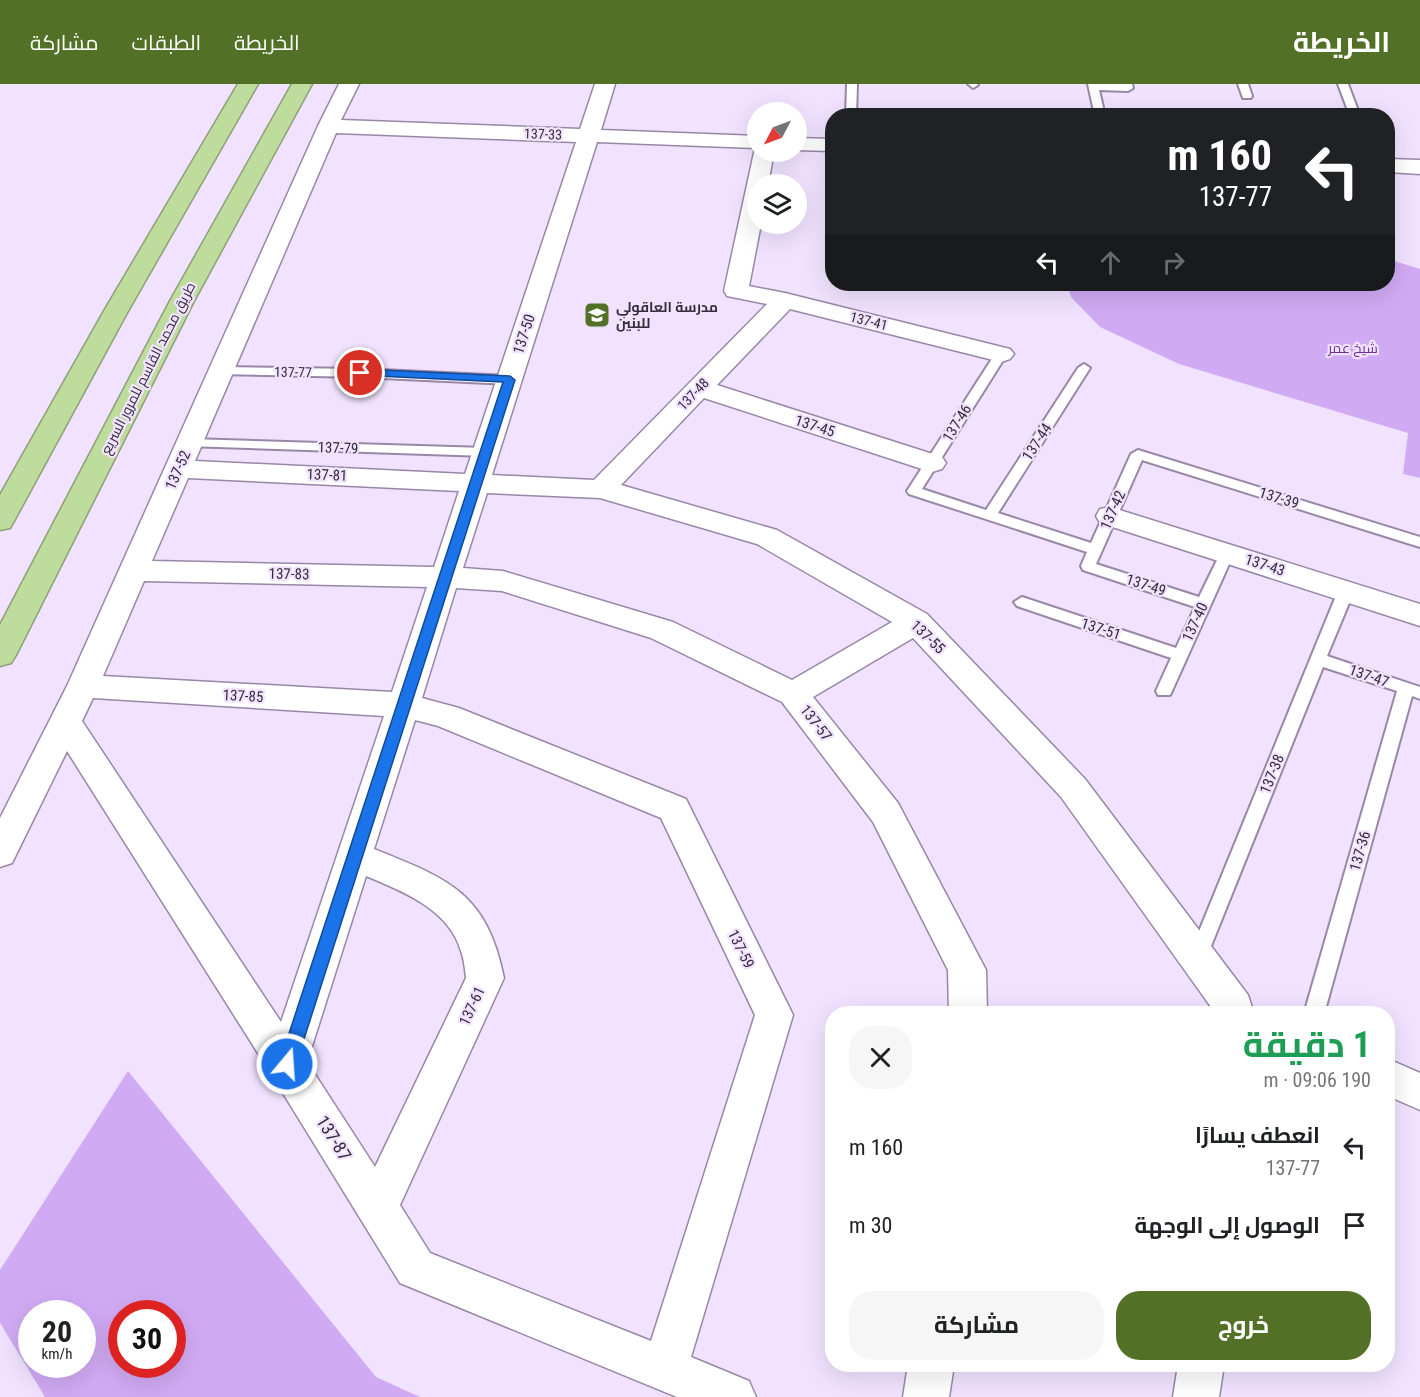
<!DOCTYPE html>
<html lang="ar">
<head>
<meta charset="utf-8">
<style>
	:root { --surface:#fff; --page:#f6f6f6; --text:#202124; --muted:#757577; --accent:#527126 }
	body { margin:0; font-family:"Roboto Condensed",Cairo,sans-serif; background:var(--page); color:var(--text); direction:rtl; height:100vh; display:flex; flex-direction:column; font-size:22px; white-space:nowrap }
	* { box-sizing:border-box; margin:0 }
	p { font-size:20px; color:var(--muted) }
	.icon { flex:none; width:33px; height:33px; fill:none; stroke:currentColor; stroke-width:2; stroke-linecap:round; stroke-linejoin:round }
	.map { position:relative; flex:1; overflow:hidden; direction:ltr }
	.panel { position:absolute; left:825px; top:922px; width:570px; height:366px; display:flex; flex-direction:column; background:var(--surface); border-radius:24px; box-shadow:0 6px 24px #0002; direction:rtl }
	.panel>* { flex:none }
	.guide { position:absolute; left:825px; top:24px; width:570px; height:183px; border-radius:24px; box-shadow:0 6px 24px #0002; direction:rtl; background:#202124; color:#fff; overflow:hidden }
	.needle { width:39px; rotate:229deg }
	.fabs { position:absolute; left:747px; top:18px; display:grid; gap:12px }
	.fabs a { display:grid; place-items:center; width:60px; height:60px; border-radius:50%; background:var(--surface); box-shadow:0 6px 24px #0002; font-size:30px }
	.speed { position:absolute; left:18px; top:1216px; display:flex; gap:12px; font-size:30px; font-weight:700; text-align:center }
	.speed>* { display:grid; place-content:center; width:78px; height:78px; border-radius:50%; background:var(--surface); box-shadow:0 6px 24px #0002; line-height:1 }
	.speed small { font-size:15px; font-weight:400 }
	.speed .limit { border:9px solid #d22; background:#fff; color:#111 }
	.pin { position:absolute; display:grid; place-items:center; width:51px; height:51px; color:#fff; margin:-26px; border:3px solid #fff; border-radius:50%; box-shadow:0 2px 6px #0007 }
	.me { position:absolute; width:66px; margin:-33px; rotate:18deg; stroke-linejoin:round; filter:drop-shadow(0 0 4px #0008) }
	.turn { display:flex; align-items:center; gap:21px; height:126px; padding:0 24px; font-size:27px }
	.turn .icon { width:78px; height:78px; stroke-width:2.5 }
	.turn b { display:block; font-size:42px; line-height:51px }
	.lanes { display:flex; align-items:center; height:57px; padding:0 24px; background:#0003; justify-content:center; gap:30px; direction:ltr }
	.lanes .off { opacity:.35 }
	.round { display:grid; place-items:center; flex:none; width:63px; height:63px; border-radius:24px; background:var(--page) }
	.summary { display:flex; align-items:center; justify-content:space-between; height:102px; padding:0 24px }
	h1 { font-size:36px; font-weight:700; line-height:45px; color:#1e9e55 }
	.primary-button { display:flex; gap:12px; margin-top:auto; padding:12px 24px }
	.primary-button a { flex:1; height:69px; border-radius:24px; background:var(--accent); color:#fff; font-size:24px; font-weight:700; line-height:69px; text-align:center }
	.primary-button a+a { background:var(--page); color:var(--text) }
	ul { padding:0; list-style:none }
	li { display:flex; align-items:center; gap:18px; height:78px; padding:0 24px }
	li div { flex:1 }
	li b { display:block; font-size:22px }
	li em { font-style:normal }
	header { display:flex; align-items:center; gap:36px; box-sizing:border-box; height:84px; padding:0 30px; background:var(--accent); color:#fff }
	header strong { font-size:28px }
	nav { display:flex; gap:33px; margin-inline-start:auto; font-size:21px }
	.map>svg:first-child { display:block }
</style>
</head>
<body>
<header>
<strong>الخريطة</strong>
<nav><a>الخريطة</a><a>الطبقات</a><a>مشاركة</a></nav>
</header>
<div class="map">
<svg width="1420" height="1313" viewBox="0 0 1420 1313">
	<rect width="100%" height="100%" fill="#f1e3ff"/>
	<g fill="#d1aaf4" fill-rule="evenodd">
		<polygon points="1388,175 1420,185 1420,394 1403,390 1408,349 1179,280 1100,243 1071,213 1067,200 1388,200"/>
		<path d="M128 987 376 1293 420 1313H45L0 1239V1186ZM32 1230H82V1281H32ZM122 1230H172V1281H122Z"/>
	</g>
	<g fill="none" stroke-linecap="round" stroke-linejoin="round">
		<g stroke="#9887a7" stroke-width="4">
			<g id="service">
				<polygon points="847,0 857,0 856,32 846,32"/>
				<polygon points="968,0 978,0 978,1 973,4"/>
				<polygon points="1088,0 1132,0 1133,4 1128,7 1099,6 1105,32 1095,32"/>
				<polygon points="1238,0 1248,0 1252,12 1251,14 1243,14"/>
				<polygon points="1338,0 1348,0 1360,32 1350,32"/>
				<polygon points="1001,266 1007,270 922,405 986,426 1078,284 1084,280 1090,284 998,429 1091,459 1131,370 1138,366 1420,453 1420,463 1142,376 1096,480 1199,513 1222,466 1232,466 1234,469 1172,607 1170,611 1158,611 1156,607 1171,574 1017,522 1014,518 1022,513 1176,564 1195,523 1083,486 1081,482 1087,468 909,410 907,407 995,270"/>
				<polygon points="221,283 360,285 510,292 516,296 510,300 360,293 216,290 215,287"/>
				<polygon points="190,355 486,364 493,368 486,372 185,362 183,359"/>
				<polygon points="1346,502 1354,507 1327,572 1420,603 1420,615 1412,612 1324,930 1304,930 1397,607 1323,583 1207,872 1205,878 1198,880 1191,878 1189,872 1338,507"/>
			</g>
		</g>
		<g stroke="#9887a7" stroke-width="3">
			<g id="minor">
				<path d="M339 0H359L341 36 580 45 595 0H615L601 46 758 52V68H774L768 100H758V140H761L749 202 785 209 1010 265 1014 270 1010 275 1001 278 790 225 717 301 942 373 946 379 942 385 932 388 922 385 704 314 621 401 777 446 927 530 1085 695 1248 911 1254 930H1216L1061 713 913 554 813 613 898 719 986 886 987 930H949L948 886 873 738 782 618 651 554 502 507 456 504 422 614 459 624 686 715 793 931 691 1273 749 1297 756 1313H677L400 1199 273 993 67 667 12 779 0 783V734L67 602 318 42ZM336 49 576 58 465 390 195 377ZM597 58 755 64 724 207 727 212 767 220 594 396 492 391ZM188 394 459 407 434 483 152 477ZM487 409 600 414 757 460 892 538 792 596 673 538 503 487 463 484ZM144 497 427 503 392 608 103 592ZM93 614 384 632 281 938 82 637ZM415 636 438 642 661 734 755 931 651 1257 430 1169 400 1121 504 894C487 809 449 795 374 765ZM366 792C402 807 449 825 461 867 464 875 465 885 466 894L375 1083 307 978Z"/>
				<polygon points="796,54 832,55 832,67 796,66"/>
				<polygon points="1388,75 1420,76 1420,90 1388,88"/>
				<polygon points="1110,423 1420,520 1420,542 1100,439 1096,432 1100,425"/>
				<polygon points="1388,975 1420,989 1420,1026 1388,1012"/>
				<polygon points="908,1281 954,1281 949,1313 903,1313"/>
				<polygon points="1178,1281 1224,1281 1219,1313 1173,1313"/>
			</g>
		</g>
		<g stroke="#8e9f7a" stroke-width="3">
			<g id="motorway">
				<polygon points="238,0 258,0 128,227 14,437 10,444 0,446 0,411 104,227"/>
				<polygon points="292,0 312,0 194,217 16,571 11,579 0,582 0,541 170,217"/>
			</g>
		</g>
		<use href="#service" fill="#fff" fill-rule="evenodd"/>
		<use href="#minor" fill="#fff" fill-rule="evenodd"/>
		<use href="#motorway" fill="#bedc9c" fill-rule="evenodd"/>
	</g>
	<polygon fill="#1a73e8" stroke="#114b97" stroke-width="1.5" points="360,285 510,292 515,296 296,980 293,985 287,987 282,985 279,980 503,298 356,291 356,286"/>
	<defs>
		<g id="school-square" transform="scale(1.35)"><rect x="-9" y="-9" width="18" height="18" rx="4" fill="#527126" stroke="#f1e3ff"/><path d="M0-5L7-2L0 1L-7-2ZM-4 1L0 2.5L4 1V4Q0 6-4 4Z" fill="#fff"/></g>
	</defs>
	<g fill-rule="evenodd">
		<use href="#school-square" x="597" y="231"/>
	</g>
	<g text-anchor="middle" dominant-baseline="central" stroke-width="4.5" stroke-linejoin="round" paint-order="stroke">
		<g font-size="14" fill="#342d3a" stroke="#f1e3ff">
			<text transform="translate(543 50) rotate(2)">137-33</text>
			<text transform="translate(869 237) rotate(14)">137-41</text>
			<text transform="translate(148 284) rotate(-63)">طريق محمد القاسم للمرور السريع</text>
			<text transform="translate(293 288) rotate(1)">137-77</text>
			<text transform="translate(693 310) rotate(-46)">137-48</text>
		</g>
		<g font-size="14" font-weight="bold" fill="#342d3a" stroke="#f1e3ff" text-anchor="start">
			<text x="616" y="223">مدرسة العاقولي<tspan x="616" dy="16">للبنين</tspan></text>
		</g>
		<g font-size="14" fill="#6f2f9a" stroke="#f1e3ff">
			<text x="1353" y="264">شيخ عمر</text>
		</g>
		<g font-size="15" fill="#342d3a" stroke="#f1e3ff">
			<text transform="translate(524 250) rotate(-72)">137-50</text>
			<text transform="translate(957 339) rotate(-58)">137-46</text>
			<text transform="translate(815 342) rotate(18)">137-45</text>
			<text transform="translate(1037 358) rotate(-57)">137-44</text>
			<text transform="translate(338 364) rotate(2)">137-79</text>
			<text transform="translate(178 386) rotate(-66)">137-52</text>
			<text transform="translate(327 391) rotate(2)">137-81</text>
			<text transform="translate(1279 414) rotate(17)">137-39</text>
			<text transform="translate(1113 426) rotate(-66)">137-42</text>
			<text transform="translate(1265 481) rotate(18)">137-43</text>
			<text transform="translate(289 490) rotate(1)">137-83</text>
			<text transform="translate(1146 501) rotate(18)">137-49</text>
			<text transform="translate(1195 538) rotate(-65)">137-40</text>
			<text transform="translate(1101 545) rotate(18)">137-51</text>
			<text transform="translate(928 553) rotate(44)">137-55</text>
			<text transform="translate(1369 592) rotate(19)">137-47</text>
			<text transform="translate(243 612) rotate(3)">137-85</text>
			<text transform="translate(816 639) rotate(52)">137-57</text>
			<text transform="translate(1272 690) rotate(-68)">137-38</text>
			<text transform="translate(1360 767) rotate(-74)">137-36</text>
			<text transform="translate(741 865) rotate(64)">137-59</text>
			<text transform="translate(472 922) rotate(-65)">137-61</text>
		</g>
		<g font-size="18" fill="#342d3a" stroke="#f1e3ff">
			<text transform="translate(334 1054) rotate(58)">137-87</text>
		</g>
	</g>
</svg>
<div class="fabs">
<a><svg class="needle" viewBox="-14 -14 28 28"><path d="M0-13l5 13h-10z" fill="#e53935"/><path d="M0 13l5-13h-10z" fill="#757577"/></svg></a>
<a><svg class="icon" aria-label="layers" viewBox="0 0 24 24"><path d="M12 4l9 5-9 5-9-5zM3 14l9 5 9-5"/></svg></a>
</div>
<div class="speed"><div>20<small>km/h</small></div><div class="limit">30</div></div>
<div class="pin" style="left:360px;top:289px;background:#d93025"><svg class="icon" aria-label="arrive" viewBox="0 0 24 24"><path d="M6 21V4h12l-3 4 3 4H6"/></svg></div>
<svg class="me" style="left:287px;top:980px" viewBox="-20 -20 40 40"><circle r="17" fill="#1a73e8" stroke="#fff" stroke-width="3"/><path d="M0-11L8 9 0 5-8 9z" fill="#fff"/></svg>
<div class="guide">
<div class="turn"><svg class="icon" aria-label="left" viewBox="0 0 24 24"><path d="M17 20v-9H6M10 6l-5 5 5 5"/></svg><div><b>160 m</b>137-77</div></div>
<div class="lanes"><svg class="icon" aria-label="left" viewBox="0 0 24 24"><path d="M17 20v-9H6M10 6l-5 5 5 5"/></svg><svg class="icon off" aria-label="ahead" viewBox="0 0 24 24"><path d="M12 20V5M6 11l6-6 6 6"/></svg><svg class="icon off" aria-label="right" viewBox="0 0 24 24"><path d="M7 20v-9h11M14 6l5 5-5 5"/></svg></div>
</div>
<section class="panel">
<div class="summary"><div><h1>1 دقيقة</h1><p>190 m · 09:06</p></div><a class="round"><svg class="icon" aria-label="close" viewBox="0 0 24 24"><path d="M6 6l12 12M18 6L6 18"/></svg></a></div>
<ul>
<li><svg class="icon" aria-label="left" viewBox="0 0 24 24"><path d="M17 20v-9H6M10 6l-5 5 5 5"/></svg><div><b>انعطف يسارًا</b><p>137-77</p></div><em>160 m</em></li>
<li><svg class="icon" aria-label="arrive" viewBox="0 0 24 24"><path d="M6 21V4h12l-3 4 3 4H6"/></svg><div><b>الوصول إلى الوجهة</b></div><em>30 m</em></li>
</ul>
<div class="primary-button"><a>خروج</a><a>مشاركة</a></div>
</section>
</div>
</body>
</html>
